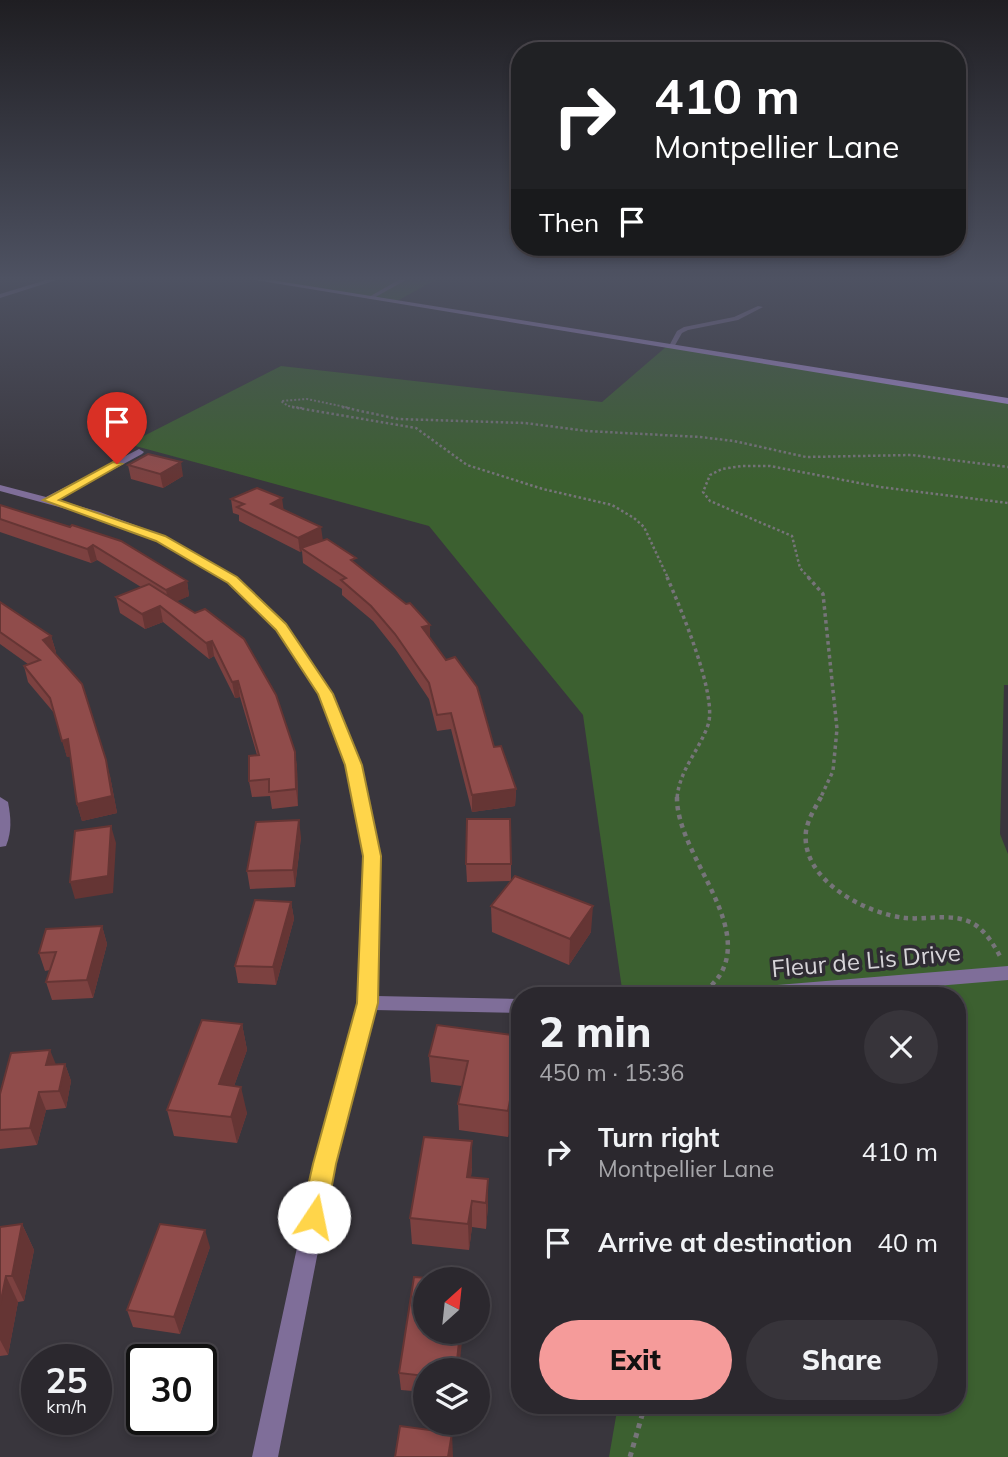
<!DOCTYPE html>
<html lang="en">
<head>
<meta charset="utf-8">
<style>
	:root { --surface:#2b282e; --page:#37343a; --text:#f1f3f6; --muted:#a6a6aa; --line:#47444a; --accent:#f59b9a }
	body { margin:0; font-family:Mulish,sans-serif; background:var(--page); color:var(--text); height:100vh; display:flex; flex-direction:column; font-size:26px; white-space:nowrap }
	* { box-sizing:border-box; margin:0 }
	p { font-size:23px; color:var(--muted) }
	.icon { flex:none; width:38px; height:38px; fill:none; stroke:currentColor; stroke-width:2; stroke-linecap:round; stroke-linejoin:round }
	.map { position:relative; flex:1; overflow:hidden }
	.side { position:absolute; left:511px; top:987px; width:455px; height:427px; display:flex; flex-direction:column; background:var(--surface); border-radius:28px; box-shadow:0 4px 10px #0003,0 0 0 2px var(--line) }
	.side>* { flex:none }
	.guide { position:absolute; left:511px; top:42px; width:455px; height:214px; border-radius:28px; box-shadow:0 4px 10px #0003,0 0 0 2px var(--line); background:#202124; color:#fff; overflow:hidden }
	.needle { width:46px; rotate:27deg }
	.controls { position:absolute; left:413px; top:1267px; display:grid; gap:14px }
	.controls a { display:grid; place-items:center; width:77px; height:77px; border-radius:50%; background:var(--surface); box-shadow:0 4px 10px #0003,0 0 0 2px var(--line); font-size:35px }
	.speed { position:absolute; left:21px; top:1344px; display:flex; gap:14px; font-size:35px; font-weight:700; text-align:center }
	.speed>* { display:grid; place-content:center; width:91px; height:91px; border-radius:50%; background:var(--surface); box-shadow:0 4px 10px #0003,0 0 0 2px var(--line); line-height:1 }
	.speed small { font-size:18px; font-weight:400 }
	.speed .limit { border:4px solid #111; border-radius:10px; background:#fff; color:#111 }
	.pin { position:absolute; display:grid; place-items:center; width:60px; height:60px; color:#fff; margin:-72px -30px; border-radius:50% 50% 50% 0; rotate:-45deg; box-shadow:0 0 7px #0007 }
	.pin .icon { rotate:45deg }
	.me { position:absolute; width:77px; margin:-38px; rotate:11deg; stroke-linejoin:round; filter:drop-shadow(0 0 5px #0008) }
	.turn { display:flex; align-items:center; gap:24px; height:147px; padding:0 28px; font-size:32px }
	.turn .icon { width:91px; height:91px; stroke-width:2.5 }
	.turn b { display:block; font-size:49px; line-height:60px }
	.then { display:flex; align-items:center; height:66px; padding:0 28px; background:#0003; gap:14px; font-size:26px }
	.round { display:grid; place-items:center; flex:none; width:74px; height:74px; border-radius:37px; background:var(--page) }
	.overview { display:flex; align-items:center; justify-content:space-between; height:119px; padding:0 28px }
	h1 { font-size:42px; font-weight:800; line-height:52px }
	.button { display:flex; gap:14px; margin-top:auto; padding:14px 28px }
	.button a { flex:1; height:80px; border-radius:42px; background:var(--accent); color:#111; font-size:28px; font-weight:800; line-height:80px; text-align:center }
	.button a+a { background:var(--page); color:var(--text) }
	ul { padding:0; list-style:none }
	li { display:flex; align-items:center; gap:21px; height:91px; padding:0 28px }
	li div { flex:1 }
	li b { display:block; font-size:26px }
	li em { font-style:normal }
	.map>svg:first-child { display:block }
</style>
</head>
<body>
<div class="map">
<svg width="1008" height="1457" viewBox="0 0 1008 1457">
	<rect width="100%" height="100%" fill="#39363d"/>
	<g fill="#3c6030">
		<polygon points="241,277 441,277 395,302"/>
		<polygon points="667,346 1008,401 1008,685 1004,685 1000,834 1008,854 1008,1457 609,1457 618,1405 957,1405 957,996 623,996 583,715 429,526 128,444 281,366 602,402"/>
	</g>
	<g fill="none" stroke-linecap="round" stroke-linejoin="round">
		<polyline stroke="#767479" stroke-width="2" stroke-dasharray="2 2" stroke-linecap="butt" points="302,408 288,406 281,401 307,399 350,408"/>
		<g stroke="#767479" stroke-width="2.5" stroke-dasharray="2.5 2.5" stroke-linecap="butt">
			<polyline points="292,407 416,428 467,465 543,489 612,505 634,518 644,527 668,578"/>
			<polyline points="342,407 398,419 525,423 587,431 700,437 734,441 806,457 912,455 1008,467"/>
			<polyline points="809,578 800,568 792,536 710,501 703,492 710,475 722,469 742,466 770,466 880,487 1008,503"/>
		</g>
		<g stroke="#767479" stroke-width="3.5" stroke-dasharray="3.5 3.5" stroke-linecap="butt">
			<path d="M667 577C680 607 718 696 708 725 699 751 679 770 677 799"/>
			<polyline points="808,577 823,594 837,729 833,771 820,799"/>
		</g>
		<g stroke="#767479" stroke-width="4.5" stroke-dasharray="4.5 4.5" stroke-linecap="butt">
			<path d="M677 797C676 853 752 922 720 975 715 982 708 989 703 996"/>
			<path d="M821 797C815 808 808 819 806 831 800 880 866 914 906 918 927 920 950 913 970 922 984 928 994 945 1001 958"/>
		</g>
		<polyline stroke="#767479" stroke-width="5" stroke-dasharray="5 5" stroke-linecap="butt" points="630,1457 645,1405"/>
		<g fill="#7f6e99" fill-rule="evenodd">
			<polygon points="404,277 411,277 372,299 367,298"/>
			<polygon points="758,306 763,307 738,320 688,330 682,333 674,347 669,346 677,331 684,327 734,317"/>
		</g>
		<g fill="#7f6e99" fill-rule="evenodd">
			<polygon points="56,277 66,277 0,298 0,294"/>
			<polygon points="139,449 144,452 142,454 57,500 100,512 164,536 236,578 285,624 332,694 361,765 380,856 376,996 520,999 520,1013 374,1010 335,1164 278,1457 252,1457 315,1164 358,1003 364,856 347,765 318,694 276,629 228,582 156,540 92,516 0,491 0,485 46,497"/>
			<path d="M0 797 8 802C11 818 12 831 6 846L0 847Z"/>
			<polygon points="1008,966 1008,980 817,996 720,996 723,991 729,989"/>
		</g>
		<polygon fill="#a68cd0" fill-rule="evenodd" points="237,277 252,277 1008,398 1008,404"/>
	</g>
	<g fill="#7c4140">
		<polygon points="128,465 183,476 163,488 131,479"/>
		<polygon points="231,499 284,510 322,541 357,565 430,639 494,747 516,789 515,806 472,812 451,729 437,731 429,699 396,650 373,621 342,595 342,589 303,563 302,551 300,552 239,521 239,515 233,513"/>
		<polygon points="0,505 187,581 189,596 176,601 195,613 295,752 297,768 298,806 272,809 270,796 252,797 249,781 257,755 240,697 235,698 214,656 209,659 163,622 145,629 120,613 116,597 141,587 97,560 91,563 0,532"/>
		<polygon points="0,602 51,636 56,652 55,653 110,776 117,813 82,821 77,804 70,756 67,757 55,714 28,682 24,666 28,664 0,644"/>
		<polygon points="301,837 295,887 250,889 247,871"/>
		<polygon points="466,864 511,864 511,881 467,882"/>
		<polygon points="291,902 294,919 276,985 238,983 235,966"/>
		<polygon points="491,906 591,932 569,965 492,932"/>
		<polygon points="102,926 107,944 93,998 52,1000 46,982 50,970 45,971 39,953"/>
		<polygon points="242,1024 247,1050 234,1086 247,1113 237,1143 174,1136 167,1110"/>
		<polygon points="520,1036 520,1071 508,1137 459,1130 458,1104 462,1086 431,1082 429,1056"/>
		<polygon points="65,1064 71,1081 66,1108 46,1110 37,1145 0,1149 0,1094 56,1065"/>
		<polygon points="472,1167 471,1177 488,1179 488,1205 486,1229 472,1227 469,1250 412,1244 410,1218"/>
		<polygon points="22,1224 34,1250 24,1301 18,1302 8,1355 0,1356 0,1227"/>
		<polygon points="210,1247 180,1334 133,1327 127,1310"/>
		<polygon points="425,1370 425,1392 401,1390 399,1373"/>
	</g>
	<g fill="#653534">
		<polygon points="181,462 183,476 163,488 160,474"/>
		<polygon points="282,498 284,512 271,504"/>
		<polygon points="321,527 323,541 301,548 302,551 300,552 298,538"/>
		<polygon points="93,545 97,560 91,563 87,549"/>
		<polygon points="187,581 189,596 169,605 166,590"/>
		<polygon points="160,606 163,622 145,629 142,614"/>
		<polygon points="430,625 430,640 422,627"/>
		<polygon points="51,636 56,652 48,656 43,640"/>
		<polygon points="212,641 214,656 209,659 206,643"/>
		<polygon points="238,681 240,697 235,698 232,682"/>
		<polygon points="68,739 73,756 67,757 62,741"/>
		<polygon points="295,752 297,768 298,806 296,789"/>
		<polygon points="106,760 110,776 117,813 82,821 77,804"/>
		<polygon points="516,789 515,806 472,812 472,795"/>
		<polygon points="299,820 301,837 295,887 293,870"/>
		<polygon points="111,826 116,843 113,893 75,899 70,882"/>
		<polygon points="291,902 294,919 276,985 273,967"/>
		<polygon points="593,906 591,932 569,965 570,939"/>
		<polygon points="102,926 107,944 93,998 87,980"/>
		<polygon points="242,1024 247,1050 225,1111 219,1084"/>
		<polygon points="520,1046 520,1071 508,1137 508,1111"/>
		<polygon points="50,1050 57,1067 46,1065"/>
		<polygon points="65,1064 71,1081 66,1108 59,1091"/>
		<polygon points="241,1087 247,1113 237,1143 231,1117"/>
		<polygon points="39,1092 46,1110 37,1145 30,1128"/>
		<polygon points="472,1141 472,1167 468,1203 467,1177"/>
		<polygon points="488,1179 488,1205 486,1229 486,1203"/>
		<polygon points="472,1201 472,1227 469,1250 468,1224"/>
		<polygon points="22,1224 34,1250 24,1301 12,1276"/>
		<polygon points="205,1230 210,1247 180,1334 174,1317"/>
		<polygon points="6,1276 18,1302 8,1355 0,1340 0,1305"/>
		<polygon points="460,1332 463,1332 459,1370 456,1370"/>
		<polygon points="452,1433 453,1457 448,1457"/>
	</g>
	<g fill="#904c4b" stroke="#653534" stroke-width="2">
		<polygon points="148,454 181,462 160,474 128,465"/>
		<polygon points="257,488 282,498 271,504 321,527 298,538 237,507 244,504 231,499"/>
		<polygon points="0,505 70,527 72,525 121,541 187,581 166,590 93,545 87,549 0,519"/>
		<polygon points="327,539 356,558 351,560 406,604 410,603 430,625 422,627 446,660 455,657 477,687 494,747 501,746 516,789 472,795 451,713 437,715 429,683 395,634 371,606 341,580 346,578 301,548"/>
		<polygon points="149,584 195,613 205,609 244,639 276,695 295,752 296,789 269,792 269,779 249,781 249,756 259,755 238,681 232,682 212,641 206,643 160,606 142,614 116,597"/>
		<polygon points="0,602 51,636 43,640 82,684 106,760 112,796 77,804 68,739 62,741 50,698 24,666 40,660 0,632"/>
		<polygon points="467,819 510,819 511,864 466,864"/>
		<polygon points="299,820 293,870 247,871 256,822"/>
		<polygon points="111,826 108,876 70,882 75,831"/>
		<polygon points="515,876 593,906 570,939 491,906"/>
		<polygon points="255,900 291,902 273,967 235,966"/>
		<polygon points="102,926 87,980 46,982 56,952 39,953 46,929"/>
		<polygon points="202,1020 242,1024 219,1084 241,1087 231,1117 167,1110"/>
		<polygon points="437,1025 520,1036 520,1046 508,1111 458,1104 468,1061 429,1056"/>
		<polygon points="50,1050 46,1065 65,1064 59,1091 39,1092 30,1128 0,1130 0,1094 11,1053"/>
		<polygon points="424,1137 472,1141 467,1177 488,1179 486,1203 472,1201 468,1224 410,1218"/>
		<polygon points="22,1224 12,1276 6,1276 0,1305 0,1227"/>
		<polygon points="160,1224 205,1230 174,1317 127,1310"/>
		<polygon points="414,1277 441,1279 425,1279 425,1332 460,1332 456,1370 425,1370 425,1376 399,1373"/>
		<polygon points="400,1426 452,1433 448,1457 395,1457"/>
	</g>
	<linearGradient id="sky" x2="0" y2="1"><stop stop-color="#1f1e22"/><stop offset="0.58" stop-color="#4e5262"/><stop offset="1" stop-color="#4e5262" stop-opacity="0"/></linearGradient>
	<rect width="1008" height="481" fill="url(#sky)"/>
	<polygon fill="#ffd54a" stroke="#a68a30" stroke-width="2" points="113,462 122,464 59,500 165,536 237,577 286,624 333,694 362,765 381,856 378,1003 336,1164 326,1217 322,1225 314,1228 305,1225 301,1217 313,1164 357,1003 363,856 345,765 318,694 276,630 228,583 156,541 43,500"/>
	<g text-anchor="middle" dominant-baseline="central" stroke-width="7" stroke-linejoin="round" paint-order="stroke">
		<g font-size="24" fill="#d6d4d8" stroke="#2f2c33">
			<text transform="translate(866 960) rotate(-5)">Fleur de Lis Drive</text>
		</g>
	</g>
</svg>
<div class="controls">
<a><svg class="needle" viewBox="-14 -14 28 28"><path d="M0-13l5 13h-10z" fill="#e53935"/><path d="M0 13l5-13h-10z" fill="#a6a6aa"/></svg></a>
<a><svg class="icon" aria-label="layers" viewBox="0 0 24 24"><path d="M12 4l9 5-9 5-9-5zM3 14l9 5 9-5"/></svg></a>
</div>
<div class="speed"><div>25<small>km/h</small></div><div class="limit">30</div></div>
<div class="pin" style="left:117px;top:464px;background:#d93025"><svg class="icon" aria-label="arrive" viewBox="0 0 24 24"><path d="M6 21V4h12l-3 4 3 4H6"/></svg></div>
<svg class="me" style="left:314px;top:1217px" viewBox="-20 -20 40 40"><circle r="19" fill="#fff"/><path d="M0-13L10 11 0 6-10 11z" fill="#ffd54a"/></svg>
<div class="guide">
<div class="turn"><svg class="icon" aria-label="right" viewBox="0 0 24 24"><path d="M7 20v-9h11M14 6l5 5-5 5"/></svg><div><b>410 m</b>Montpellier Lane</div></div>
<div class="then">Then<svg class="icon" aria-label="arrive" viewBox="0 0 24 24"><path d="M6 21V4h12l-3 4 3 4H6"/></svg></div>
</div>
<section class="side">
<div class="overview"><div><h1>2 min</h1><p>450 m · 15:36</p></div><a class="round"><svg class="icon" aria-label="close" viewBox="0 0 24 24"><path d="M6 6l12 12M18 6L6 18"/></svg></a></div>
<ul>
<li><svg class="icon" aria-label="right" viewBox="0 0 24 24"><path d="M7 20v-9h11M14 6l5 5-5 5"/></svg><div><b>Turn right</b><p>Montpellier Lane</p></div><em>410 m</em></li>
<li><svg class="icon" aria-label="arrive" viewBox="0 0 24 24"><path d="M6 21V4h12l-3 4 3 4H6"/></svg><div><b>Arrive at destination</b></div><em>40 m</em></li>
</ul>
<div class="button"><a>Exit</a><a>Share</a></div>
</section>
</div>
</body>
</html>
